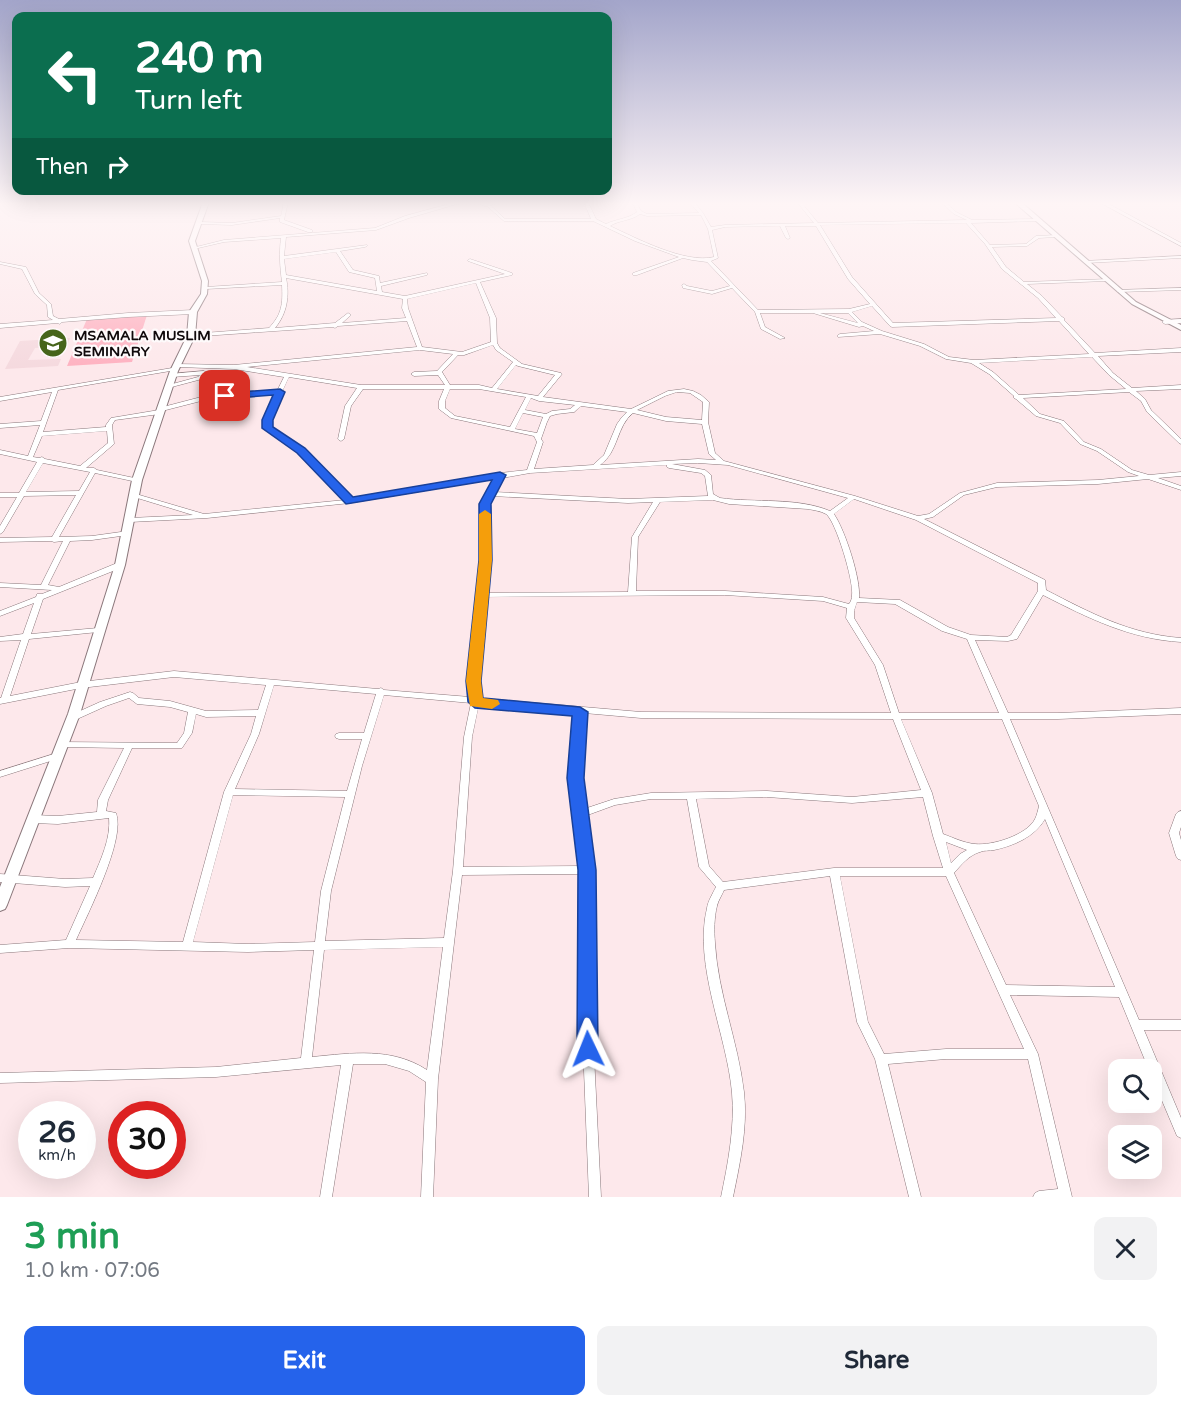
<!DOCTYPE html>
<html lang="en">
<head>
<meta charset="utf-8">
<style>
	:root { --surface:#fff; --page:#f2f2f3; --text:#1f2937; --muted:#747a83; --accent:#2563eb }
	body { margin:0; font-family:"Varela Round",sans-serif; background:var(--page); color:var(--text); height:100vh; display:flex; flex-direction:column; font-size:22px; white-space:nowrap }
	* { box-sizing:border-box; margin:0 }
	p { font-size:20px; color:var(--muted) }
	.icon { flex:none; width:33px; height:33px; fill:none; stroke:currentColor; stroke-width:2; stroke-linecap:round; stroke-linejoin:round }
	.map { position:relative; height:1197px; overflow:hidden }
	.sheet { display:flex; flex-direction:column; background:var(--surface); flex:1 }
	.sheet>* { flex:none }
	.hud { position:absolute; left:12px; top:12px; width:600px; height:183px; border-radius:12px; box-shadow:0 6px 24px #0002; background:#0b6e4f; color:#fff; overflow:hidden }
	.controls { position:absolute; left:1108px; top:1059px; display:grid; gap:12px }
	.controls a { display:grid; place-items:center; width:54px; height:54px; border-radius:12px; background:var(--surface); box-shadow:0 6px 24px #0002; font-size:30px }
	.speed { position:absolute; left:18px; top:1101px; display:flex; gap:12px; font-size:30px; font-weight:700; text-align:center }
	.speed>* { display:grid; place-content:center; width:78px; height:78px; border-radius:50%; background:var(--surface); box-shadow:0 6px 24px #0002; line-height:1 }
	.speed small { font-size:15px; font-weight:400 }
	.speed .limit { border:9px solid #d22; background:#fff; color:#111 }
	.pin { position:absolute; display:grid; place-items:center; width:51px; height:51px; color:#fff; margin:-26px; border-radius:12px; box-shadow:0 3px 9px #0006 }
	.me { position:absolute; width:66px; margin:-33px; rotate:358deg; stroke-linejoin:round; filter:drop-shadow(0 0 4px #0008) }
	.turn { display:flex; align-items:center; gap:21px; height:126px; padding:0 24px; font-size:27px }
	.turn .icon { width:78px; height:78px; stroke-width:2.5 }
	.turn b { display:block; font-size:42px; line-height:51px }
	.then { display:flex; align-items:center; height:57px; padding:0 24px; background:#0003; gap:12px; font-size:22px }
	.round { display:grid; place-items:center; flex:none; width:63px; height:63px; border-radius:12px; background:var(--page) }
	.head { display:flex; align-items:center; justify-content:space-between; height:102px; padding:0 24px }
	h1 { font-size:36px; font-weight:800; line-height:45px; color:#1e9e55 }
	.button { display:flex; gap:12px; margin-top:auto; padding:12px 24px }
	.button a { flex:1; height:69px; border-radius:12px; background:var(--accent); color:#fff; font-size:24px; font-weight:800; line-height:69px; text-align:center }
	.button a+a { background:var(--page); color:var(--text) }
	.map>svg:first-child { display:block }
</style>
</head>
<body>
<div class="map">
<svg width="1181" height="1197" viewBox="0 0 1181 1197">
	<rect width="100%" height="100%" fill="#fde8eb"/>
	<polygon fill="#f5d9de" points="70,338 67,346 35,348 28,360 61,359 58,366 5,369 20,341"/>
	<polygon fill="#feb1c0" points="147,315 132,362 67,366 87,319"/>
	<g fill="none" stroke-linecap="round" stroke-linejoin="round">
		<g stroke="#8a777b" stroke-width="1">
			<g id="street">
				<polygon points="284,202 288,202 284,220 312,230 312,232 308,232 280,222 280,218 232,225 201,224 199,223 201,222 232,223 281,216"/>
				<path d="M456 202H464L409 218 376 230 286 237 284 256 367 245V246L365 247 340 251 353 270 379 276 380 283 427 273V275L381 286 382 292 405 296 505 274 468 261V260L470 259 512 273V275L480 282 496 318 497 343 500 348 522 364 561 373 562 374 543 397 631 409 668 391 684 389 693 391 701 395 709 402 708 422 715 453 724 461 855 496 918 516 929 514 960 493 997 483 1098 480 1139 476 1128 472 1097 451 1080 444 1060 423 1036 416 1016 399 1014 398V396L989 374 971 363 946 359 920 346 880 334 838 337V335L840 334 874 331 863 326 859 327 813 313H760L765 327 785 338 780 339 761 329 755 312 732 288 712 294 683 288 682 285 684 284 687 286 712 291 730 286 707 262 692 260 683 258 637 275H633V273L679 257 635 241 593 221H504L487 206H484L477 202 486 204 501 202 490 205 505 219H591L584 202H588L596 219 606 224C616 219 628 219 637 212L632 202H636L641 211 647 214 699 213 689 202H694L703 213 711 227 725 225 814 223 797 202H801L818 223 967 220 954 214 941 202H946L956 212 972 220 1036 219H1038V221L971 223 990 245 1026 244 1036 236 1057 235V237H1055L1039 238 1027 246 992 247 1006 267 1024 282 1109 279V281H1107L1027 284 1042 296 1062 317 1064 318V320L1095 353 1181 348V352L1098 356 1113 373 1132 388 1181 385V389L1136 391 1145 399 1151 410 1181 439V444L1179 443 1147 412 1141 401 1129 392 1023 398 1040 414 1064 421 1084 442 1101 449 1132 470 1149 475 1181 472V476L1158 478 1181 486V490L1148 479 1098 484 997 487 964 495 933 517 924 519 1045 580 1046 590C1091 613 1129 634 1181 638V642C1130 639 1088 618 1043 595L1017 639 1008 641 975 640 1008 713H1058L1181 708V714L1058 719H1010L1139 1020H1181V1030H1144L1181 1118V1138L1177 1136 1152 1077V1070H1149L1119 997 1010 995 1038 1054 1072 1197H1033L1035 1193 1039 1191 1058 1189 1028 1059H946L888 1064 921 1197H909L875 1059 857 1022 830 876 724 890C722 895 718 901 717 906 714 918 714 931 715 943 718 994 738 1041 744 1092 748 1127 740 1163 733 1197H721C728 1163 735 1127 732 1093 727 1035 693 965 707 908 708 901 713 893 716 887L699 867 687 799H651L615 805 585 816 592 870 591 994 601 1197H589L581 994 582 874 462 875 438 1079 433 1197H421L426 1082 409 1071 385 1064H353L332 1197H320L341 1065 216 1077 0 1083V1073L216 1067 301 1058 314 950 248 952 69 948 0 953V945L66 940 90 886 65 887 0 882V874L65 879 93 878C101 859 111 838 109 818L58 824 33 823 30 821 28 819 30 817 33 815 58 816 97 812 98 800 124 748 62 747 59 746 58 744 59 742 177 743 184 733 188 712 170 707 137 704 129 698 106 706 75 720H69L68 718 69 716 100 702 130 692 133 693 139 698 170 701 206 711 258 710 266 685 174 677 81 688 0 704V698H1L21 640 0 641V637L23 634 34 603 0 616V611L36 597 37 594H42L52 590 0 587V583L41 585 63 541 54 542 51 541 0 542V538L52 537 76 495 24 496 3 532 0 534V526L17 497H0V493H19L37 462 0 454V450L28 456 40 425 0 428V424L41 421 52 392 0 401V397L178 367V369L176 370 58 390 43 432 106 427V425L111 418 159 410 158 409 159 408 205 396 277 391 284 377 234 369 178 367 175 365 176 364 234 365 417 347 407 321 338 326 335 328 333 327 189 337 188 336 191 334 269 328C282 314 283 304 282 285L206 289 204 288 206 287 282 282C280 267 279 253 281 238L224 242 194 249 192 248 224 240 375 228 405 216ZM640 214 647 216 701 215 708 229 714 257C685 264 636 238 610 226 619 220 631 221 640 214ZM966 223 985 244 1002 269 1038 298 1056 318 893 323 852 277 820 225ZM780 226 786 238 788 239 790 238 785 226H816L848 279 870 304 849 309 758 310 711 261 718 258 712 230 725 227ZM336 252 349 272 375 278 377 291 286 275 284 259ZM286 278 403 299 402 308 406 318 342 323 351 315 348 313 335 323 275 328C287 314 290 295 286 278ZM476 283 490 318 491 342 462 352 422 347 408 308 407 299ZM872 306 890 326 892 327 1059 321 1089 354 974 360 949 357 924 344 882 331 862 322 852 312ZM820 313H848L858 323ZM493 345 496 350 513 362 492 388 479 385H450L442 372 458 355H464ZM420 350 453 354 437 371 414 372 411 374 414 376 438 375 445 385H361L247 367ZM1092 357 1109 375 1126 389 1019 395 993 372 979 363ZM516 365 518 366 555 375 538 396 497 389ZM289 377 357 388 345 406 338 439 339 440 341 441 344 439 351 406 363 389H444L439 401V409L451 418 534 436 537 442 527 470 500 473 497 475 352 499 303 450 270 427 274 409ZM450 389H479L526 397 510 427 455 416 445 408V401ZM677 392 690 393 703 402 702 420 666 417 637 410 665 396ZM275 394 268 409 264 428 299 452 345 500 204 514 136 494 133 496 134 497 193 515 130 518 127 520 130 522 207 518 350 503 495 479 486 494V495L482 504V560L469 681 470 697 384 690 381 688 378 689 174 671 81 682 10 696 29 639 98 632 102 630 98 628 31 634 43 599 123 567 124 565 123 563H117L59 587 48 585 70 541 92 540 128 535 131 533 128 531 92 536 59 537 95 473 137 482 140 480 139 479 97 470 94 468H86L114 444 112 425 115 420 160 414 163 412 162 411 205 400ZM531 398 539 401 575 405 570 409 552 411 546 414 525 410ZM581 406 627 412 622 417 617 424 604 455 593 465 534 469 543 442 541 439 547 422 550 416 557 414 574 412ZM523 413 543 417 537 433 515 429ZM633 413 666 421 702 424 709 454 716 460 698 459 600 465C619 452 616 426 633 413ZM107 431 108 443 80 466 45 459 42 457 39 458 33 457 42 436ZM43 463 90 472 79 491 26 492ZM698 463 728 465 848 498 830 511C797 497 755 503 720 498L713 494 711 475 705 470 672 464ZM667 465V467L669 468 701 473 705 476 708 496 628 499 494 492 502 478 530 473ZM492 496 628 503 653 502 632 537 628 592 486 593 490 560 488 504ZM854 499 916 520 1038 583V591L1011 635 1007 637 971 635 948 627 900 600 859 598C861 579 845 530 834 514ZM713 500 729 504 808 509C813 510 821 511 826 514 836 521 854 582 852 595 852 599 851 601 849 604L823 597 725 591H636L638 537 660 502ZM725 595 823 601 847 608 846 618 875 665 891 713 641 712 479 698 477 681 486 597ZM857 602 895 604 942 631 967 639 999 713H899L883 665 854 618V611ZM274 685 376 694 364 733H339L336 734 335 736 336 738 339 739H362L347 791 235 789 259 734ZM384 695 471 703 464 737 453 871 444 938 325 941 331 891 362 766ZM479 704 576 712 571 778 582 866 463 867 472 737ZM584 713 641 718 893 719 921 790 852 797 767 791 651 793 614 799 584 809 581 778ZM196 714 206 717 256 716 251 734 224 792 183 942 76 940C88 913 126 839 116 813L106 811 108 800 132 748H182L192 733ZM901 719H1002L1039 806C1038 810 1037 815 1035 819 1027 835 992 846 975 844 964 843 954 838 943 834L932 793ZM233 795 345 797 321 891 315 942 248 944 193 942ZM767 797 852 803 923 797 933 836 943 868H834L723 882 709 866 696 799ZM1045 819 1115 987 1006 985 954 873C961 865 969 855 980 852 984 850 989 851 994 850 1013 846 1035 837 1045 819ZM946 842 967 850 960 854 951 863ZM840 876H946L1024 1049H946L884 1054 868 1022ZM443 947 427 1070C392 1047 352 1053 312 1057L324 950Z"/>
				<polygon points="1099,202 1105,202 1181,243 1181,246"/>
				<polygon points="1181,256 1181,258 1086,263 1084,262 1086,261"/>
				<polygon points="0,262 26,267 39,293 51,304 53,316 59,319 128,313 193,310 196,312 193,314 128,317 62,322 60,324 57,323 0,328 0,324 53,320 48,317 47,305 35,294 22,269 0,264"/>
				<polygon points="1181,288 1181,290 1119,292 1117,291 1119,290"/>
				<polygon points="1181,319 1181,323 1165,324 1162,322 1165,320"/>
				<polygon points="204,371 207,373 202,379 168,388 165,386 198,377 200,375 172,377 170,376 170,374"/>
				<polygon points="57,753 60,754 61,756 60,758 0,777 0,771"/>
				<polygon points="1181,811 1181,827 1179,833 1181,840 1181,860 1178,859 1176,856 1169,833 1176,814 1178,812"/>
			</g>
		</g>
		<g stroke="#8a777b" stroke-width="2">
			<g id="secondary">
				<polygon points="203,202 209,202 195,241 208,281 207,294 197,312 195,336 178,371 142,480 125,565 80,714 7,905 5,909 0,911 0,887 68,714 115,565 132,480 170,371 187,336 189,312 201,294 202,281 189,241"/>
				<polygon points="1014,202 1021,202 1136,302 1181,325 1181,330 1132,304"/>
			</g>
		</g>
		<use href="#street" fill="#fff" fill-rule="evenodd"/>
		<use href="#secondary" fill="#fff" fill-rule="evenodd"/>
	</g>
	<linearGradient id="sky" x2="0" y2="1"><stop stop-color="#a3a5ca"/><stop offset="0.55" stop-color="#fef5f6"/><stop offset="1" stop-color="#fef5f6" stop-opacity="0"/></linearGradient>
	<rect width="1181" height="370" fill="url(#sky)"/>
	<polygon fill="#2563eb" stroke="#184099" stroke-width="1.5" points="280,389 285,392 273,420 273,427 305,448 353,497 500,472 506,475 491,504 492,560 481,681 483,698 580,707 588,712 584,778 596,870 598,1049 595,1056 588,1059 580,1056 577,1049 578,870 567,778 572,716 475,708 468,702 466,681 479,560 479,504 492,480 346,504 297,453 262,428 262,420 273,395 225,399 220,396 225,393"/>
	<polygon fill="#f59e0b" points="485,510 491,514 492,560 481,681 483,698 498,700 500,704 492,709 470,706 466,681 479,560 479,514"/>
	<defs>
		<g id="school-disc" transform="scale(1.5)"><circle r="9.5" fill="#46651a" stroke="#fefafb"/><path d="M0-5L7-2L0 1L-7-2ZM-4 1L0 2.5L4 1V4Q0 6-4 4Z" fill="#fff"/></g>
	</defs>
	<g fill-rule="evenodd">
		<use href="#school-disc" x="53" y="343"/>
	</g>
	<g text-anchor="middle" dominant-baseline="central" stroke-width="4.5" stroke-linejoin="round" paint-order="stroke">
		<g font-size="14" font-weight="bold" fill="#10090b" stroke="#fefafb" text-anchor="start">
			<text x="74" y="335">MSAMALA MUSLIM<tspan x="74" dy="16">SEMINARY</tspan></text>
		</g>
	</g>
</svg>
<div class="controls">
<a><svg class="icon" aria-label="search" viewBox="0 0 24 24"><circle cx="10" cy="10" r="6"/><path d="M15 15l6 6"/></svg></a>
<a><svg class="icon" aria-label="layers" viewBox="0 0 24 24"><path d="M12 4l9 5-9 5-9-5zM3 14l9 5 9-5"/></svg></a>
</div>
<div class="speed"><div>26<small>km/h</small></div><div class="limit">30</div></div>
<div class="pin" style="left:225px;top:396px;background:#d93025"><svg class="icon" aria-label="arrive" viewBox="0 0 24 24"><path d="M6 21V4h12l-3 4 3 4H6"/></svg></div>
<svg class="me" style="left:588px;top:1049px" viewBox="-20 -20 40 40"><path d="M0-17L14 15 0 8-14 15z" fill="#2563eb" stroke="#fff" stroke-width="4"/></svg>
<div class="hud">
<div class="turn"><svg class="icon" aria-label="left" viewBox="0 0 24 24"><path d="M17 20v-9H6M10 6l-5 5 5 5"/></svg><div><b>240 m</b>Turn left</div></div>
<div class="then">Then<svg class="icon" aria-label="right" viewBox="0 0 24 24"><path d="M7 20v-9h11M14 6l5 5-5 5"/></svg></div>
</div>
</div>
<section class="sheet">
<div class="head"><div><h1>3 min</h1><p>1.0 km · 07:06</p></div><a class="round"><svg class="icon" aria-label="close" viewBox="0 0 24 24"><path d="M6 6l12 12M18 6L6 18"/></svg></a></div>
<div class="button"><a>Exit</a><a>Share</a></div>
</section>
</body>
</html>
